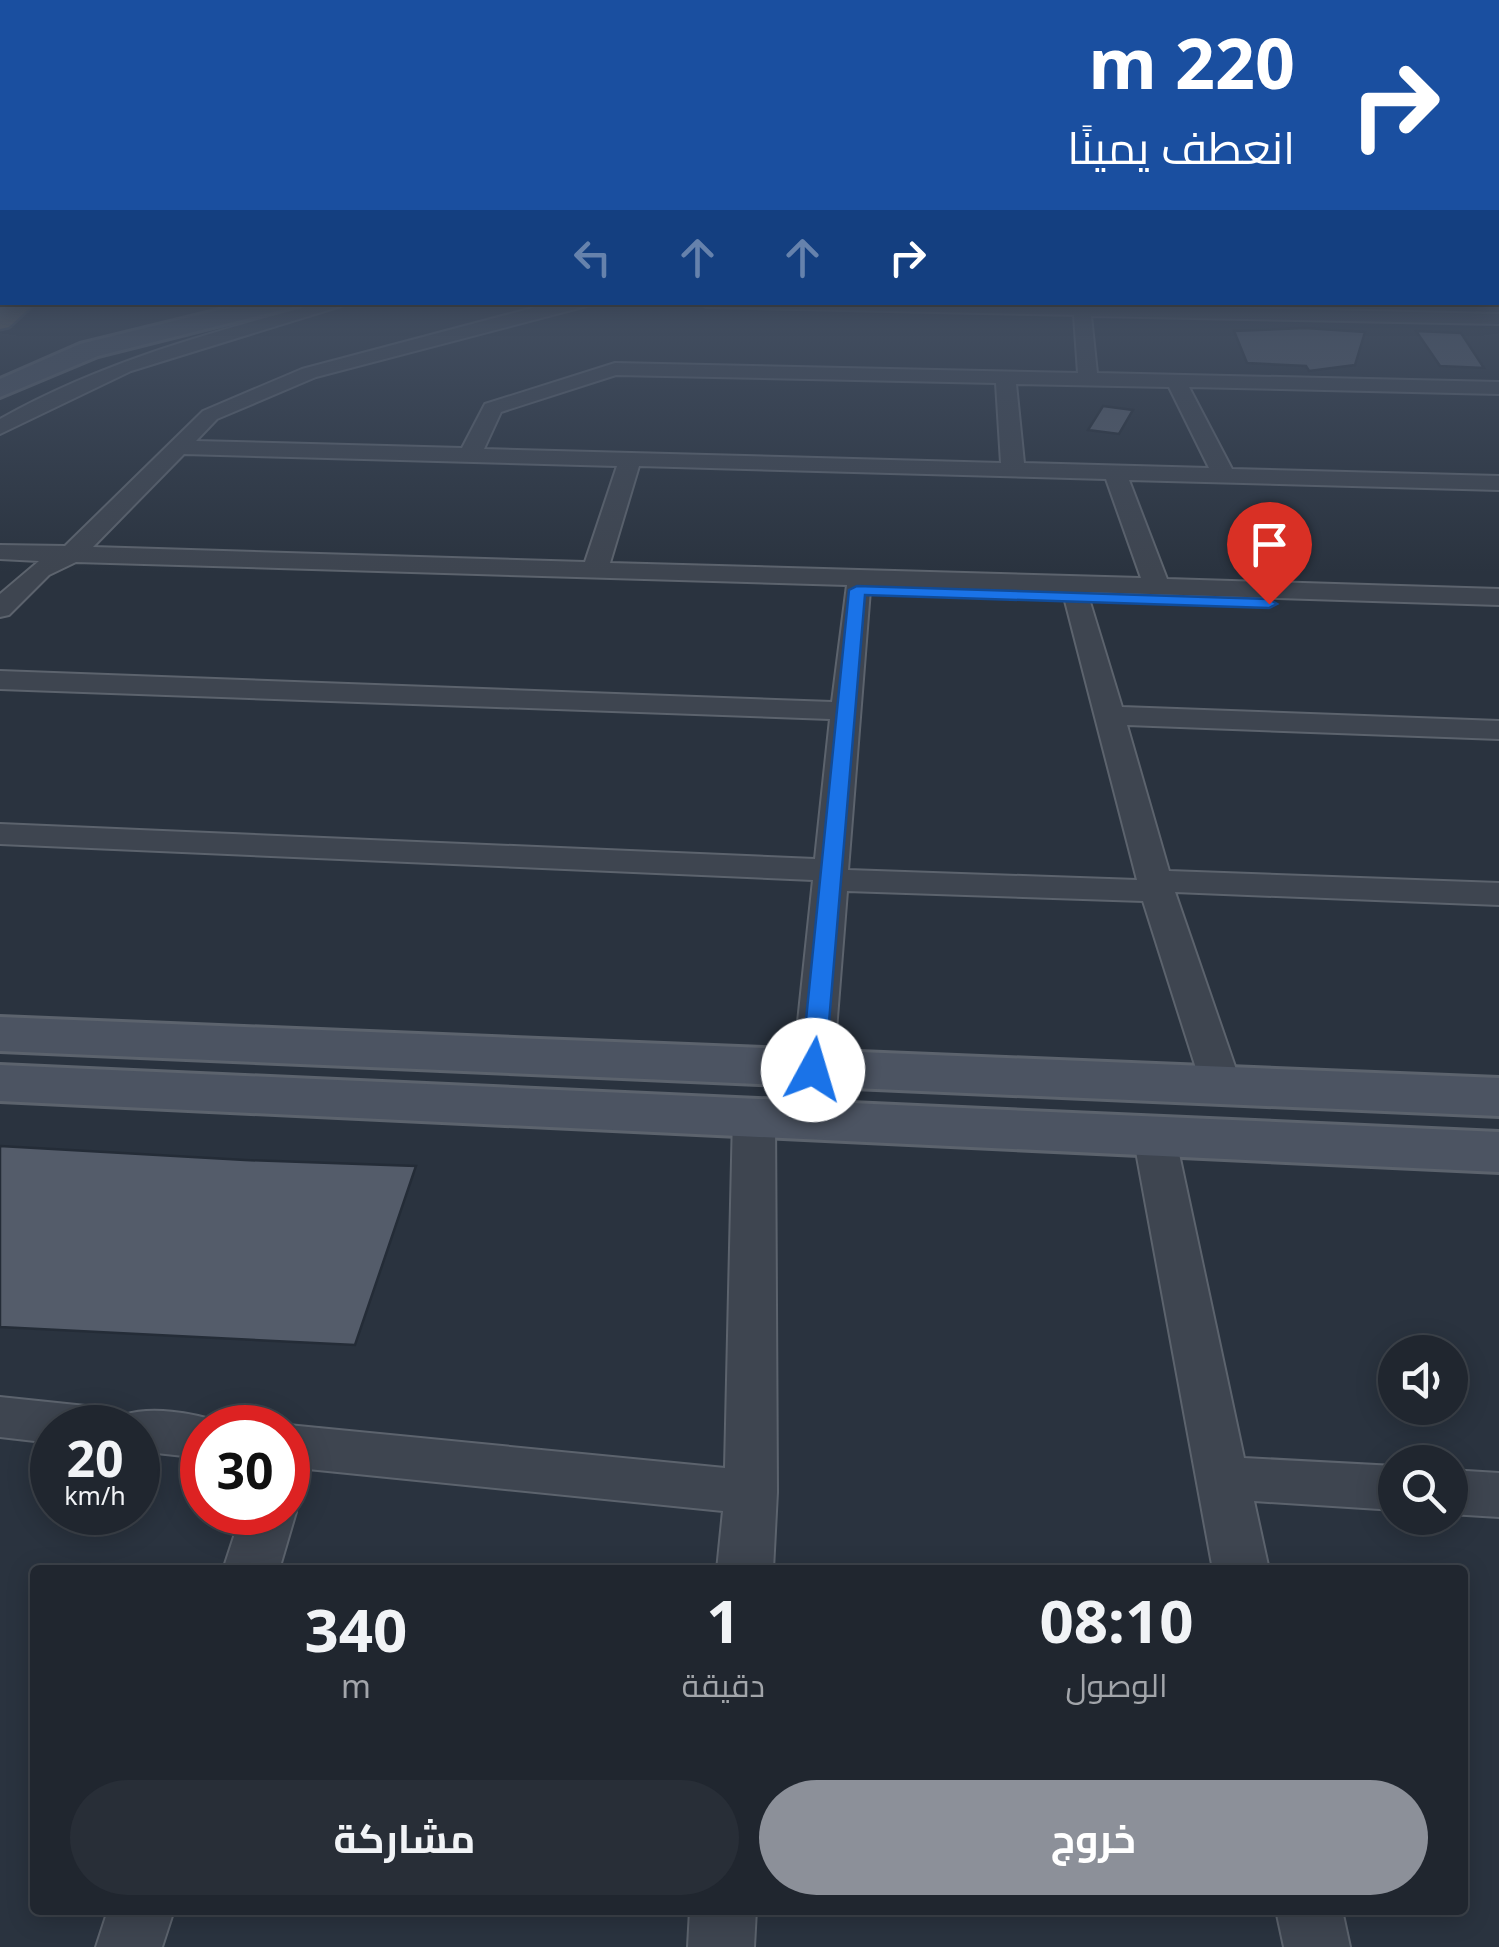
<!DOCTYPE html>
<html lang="ar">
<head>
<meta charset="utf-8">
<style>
	:root { --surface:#20262f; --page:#282e37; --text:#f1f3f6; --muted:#a2a5aa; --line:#3d434b; --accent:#8c9099 }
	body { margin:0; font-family:"Noto Sans",Cairo,sans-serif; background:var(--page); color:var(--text); direction:rtl; height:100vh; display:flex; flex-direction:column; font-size:38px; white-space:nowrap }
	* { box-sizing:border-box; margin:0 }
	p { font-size:32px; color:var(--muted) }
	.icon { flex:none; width:55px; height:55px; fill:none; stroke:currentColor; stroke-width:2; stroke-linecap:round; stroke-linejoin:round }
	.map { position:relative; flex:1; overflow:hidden; direction:ltr }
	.details { position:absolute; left:30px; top:1565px; width:1438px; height:350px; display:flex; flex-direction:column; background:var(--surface); border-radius:10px; box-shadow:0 5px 25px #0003,0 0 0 2px var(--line); direction:rtl }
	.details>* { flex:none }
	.hud { position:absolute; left:0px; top:0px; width:1500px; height:305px; box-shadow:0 5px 25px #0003,0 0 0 2px var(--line); direction:rtl; background:#1a4fa0; color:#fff; overflow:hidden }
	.tools { position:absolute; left:1378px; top:1335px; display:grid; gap:20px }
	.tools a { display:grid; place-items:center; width:90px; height:90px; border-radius:50%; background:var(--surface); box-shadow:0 5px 25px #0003,0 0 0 2px var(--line); font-size:50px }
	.speed { position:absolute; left:30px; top:1405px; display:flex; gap:20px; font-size:50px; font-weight:700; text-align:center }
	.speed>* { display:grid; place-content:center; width:130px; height:130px; border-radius:50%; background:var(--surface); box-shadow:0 5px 25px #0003,0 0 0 2px var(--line); line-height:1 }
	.speed small { font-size:25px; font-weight:400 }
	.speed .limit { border:15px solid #d22; background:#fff; color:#111 }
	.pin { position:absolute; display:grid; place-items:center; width:85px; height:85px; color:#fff; margin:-102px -42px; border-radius:50% 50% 50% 0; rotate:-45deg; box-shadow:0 0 10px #0007 }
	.pin .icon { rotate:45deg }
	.me { position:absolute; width:110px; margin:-55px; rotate:6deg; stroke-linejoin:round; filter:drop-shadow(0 0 8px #0008) }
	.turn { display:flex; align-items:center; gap:35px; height:210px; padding:0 40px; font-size:45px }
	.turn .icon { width:130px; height:130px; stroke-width:2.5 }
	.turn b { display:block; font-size:70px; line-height:85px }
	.lanes { display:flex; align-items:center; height:95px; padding:0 40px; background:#0003; justify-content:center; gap:50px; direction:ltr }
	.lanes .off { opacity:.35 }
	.eta { display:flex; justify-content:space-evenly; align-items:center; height:170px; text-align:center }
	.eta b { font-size:60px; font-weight:700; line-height:70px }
	.action { display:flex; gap:20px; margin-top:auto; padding:20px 40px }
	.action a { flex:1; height:115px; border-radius:60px; background:var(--accent); color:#fff; font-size:40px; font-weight:700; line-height:115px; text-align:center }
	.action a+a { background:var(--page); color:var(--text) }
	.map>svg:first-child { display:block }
</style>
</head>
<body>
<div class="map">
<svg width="1499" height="1947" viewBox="0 0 1499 1947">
	<rect width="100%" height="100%" fill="#2a333f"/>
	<g fill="#545c6a" stroke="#242c37" stroke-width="2.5">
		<polygon points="1305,328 1365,332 1355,365 1309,371 1306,366 1247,363 1234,331"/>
		<polygon points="1416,331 1461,333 1484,368 1440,366"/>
		<polygon points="1103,406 1133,410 1119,434 1088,430"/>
		<polygon points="0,1146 245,1160 416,1166 355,1345 0,1327"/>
	</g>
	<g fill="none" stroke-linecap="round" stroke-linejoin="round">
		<g stroke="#5c636d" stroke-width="4">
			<g id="street">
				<path d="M324 302H354L131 371 0 434V419C101 362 211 332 324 302Z"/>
				<path d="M555 302H602L316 377 217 419 196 441 462 448 485 404 615 363 1078 373 1074 315 706 307 698 302H977L1499 314V324L1091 316 1097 373 1499 382V394L1189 387 1232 469 1499 476V490L1129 480 1167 579 1499 589V605L1087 592 1122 707 1499 721V739L1127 725 1169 871 1499 883V905L1175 892 1241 1084 1235 1093 1221 1097 1207 1093 1201 1084 1143 901 847 891 833 1069 827 1078 813 1082 799 1078 793 1069 813 880 0 844V824L815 859 830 719 0 689V671L832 702 847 585 76 562 49 575 9 615 0 617V594L39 561 0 559V545L65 546 203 411 302 369ZM616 375 996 383 1001 463 484 449 501 412ZM1016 384 1169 387 1209 468 1024 463ZM184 454 617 466 585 562 93 547ZM639 466 1106 479 1141 578 610 563ZM867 586 1067 592 1064 597 1137 880 848 870 870 590Z"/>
				<polygon points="754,1102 769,1106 775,1116 777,1492 773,1570 717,1570 723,1511 288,1467 288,1428 281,1428 288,1425 725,1468 733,1116 739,1106"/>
				<polygon points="1154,1121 1169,1125 1175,1135 1244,1458 1395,1466 1395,1510 1254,1501 1269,1570 1213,1570 1133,1135 1139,1125"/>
				<path d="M0 1397 105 1408 124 1415C152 1406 192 1413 220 1422L223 1428H202V1458L138 1451V1428H52V1443L0 1437Z"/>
				<polygon points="1450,1470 1499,1473 1499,1517 1450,1514"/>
				<polygon points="288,1496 296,1512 279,1570 223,1570 242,1512 288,1512"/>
				<polygon points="108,1910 174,1910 162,1947 96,1947"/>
				<polygon points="690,1910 756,1910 754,1947 688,1947"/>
				<polygon points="1276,1910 1342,1910 1350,1947 1284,1947"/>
			</g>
		</g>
		<g stroke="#5c636d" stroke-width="6">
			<g id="secondary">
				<polygon points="252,302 296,302 293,307 98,356 0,397 0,379 80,344"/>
				<polygon points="0,1017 1499,1078 1499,1116 0,1051"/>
				<polygon points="0,1065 1499,1132 1499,1172 0,1101"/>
			</g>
		</g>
		<g stroke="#48505a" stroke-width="5">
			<polygon id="highway" points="7,302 36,302 9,327 0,329 0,308"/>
		</g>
		<use href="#street" fill="#3e4550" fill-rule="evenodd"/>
		<use href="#secondary" fill="#4c5462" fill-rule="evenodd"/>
		<use href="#highway" fill="#756b5c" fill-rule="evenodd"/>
	</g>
	<linearGradient id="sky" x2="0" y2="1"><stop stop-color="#171c23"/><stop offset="0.52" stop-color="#445063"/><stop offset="1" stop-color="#445063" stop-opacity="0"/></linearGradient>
	<rect width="1499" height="572" fill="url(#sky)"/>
	<polygon fill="#1a73e8" stroke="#114b97" stroke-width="2.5" points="857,586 1269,599 1277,604 1269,608 865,595 825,1070 813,1077 801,1070 849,590"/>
</svg>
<div class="tools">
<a><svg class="icon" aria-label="sound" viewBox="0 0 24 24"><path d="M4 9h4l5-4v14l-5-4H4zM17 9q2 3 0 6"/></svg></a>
<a><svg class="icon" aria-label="search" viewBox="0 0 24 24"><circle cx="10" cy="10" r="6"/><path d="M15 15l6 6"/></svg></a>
</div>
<div class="speed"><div>20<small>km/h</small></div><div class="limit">30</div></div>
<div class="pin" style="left:1269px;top:604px;background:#d93025"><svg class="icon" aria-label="arrive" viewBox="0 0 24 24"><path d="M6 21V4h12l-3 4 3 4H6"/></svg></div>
<svg class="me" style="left:813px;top:1070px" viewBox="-20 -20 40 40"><circle r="19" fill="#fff"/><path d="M0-13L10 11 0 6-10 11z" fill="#1a73e8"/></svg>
<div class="hud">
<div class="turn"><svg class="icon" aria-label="right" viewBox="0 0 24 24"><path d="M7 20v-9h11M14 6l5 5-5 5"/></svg><div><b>220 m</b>انعطف يمينًا</div></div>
<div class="lanes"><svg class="icon off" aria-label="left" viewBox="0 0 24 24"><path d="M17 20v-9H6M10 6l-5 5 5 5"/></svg><svg class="icon off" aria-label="ahead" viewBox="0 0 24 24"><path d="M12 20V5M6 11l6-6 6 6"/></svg><svg class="icon off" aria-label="ahead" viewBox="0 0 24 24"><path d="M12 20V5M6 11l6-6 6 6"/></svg><svg class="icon" aria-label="right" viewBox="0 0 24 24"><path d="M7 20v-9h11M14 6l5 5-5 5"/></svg></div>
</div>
<section class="details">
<div class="eta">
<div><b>08:10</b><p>الوصول</p></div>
<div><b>1</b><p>دقيقة</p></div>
<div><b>340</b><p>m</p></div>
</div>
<div class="action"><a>خروج</a><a>مشاركة</a></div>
</section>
</div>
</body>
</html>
